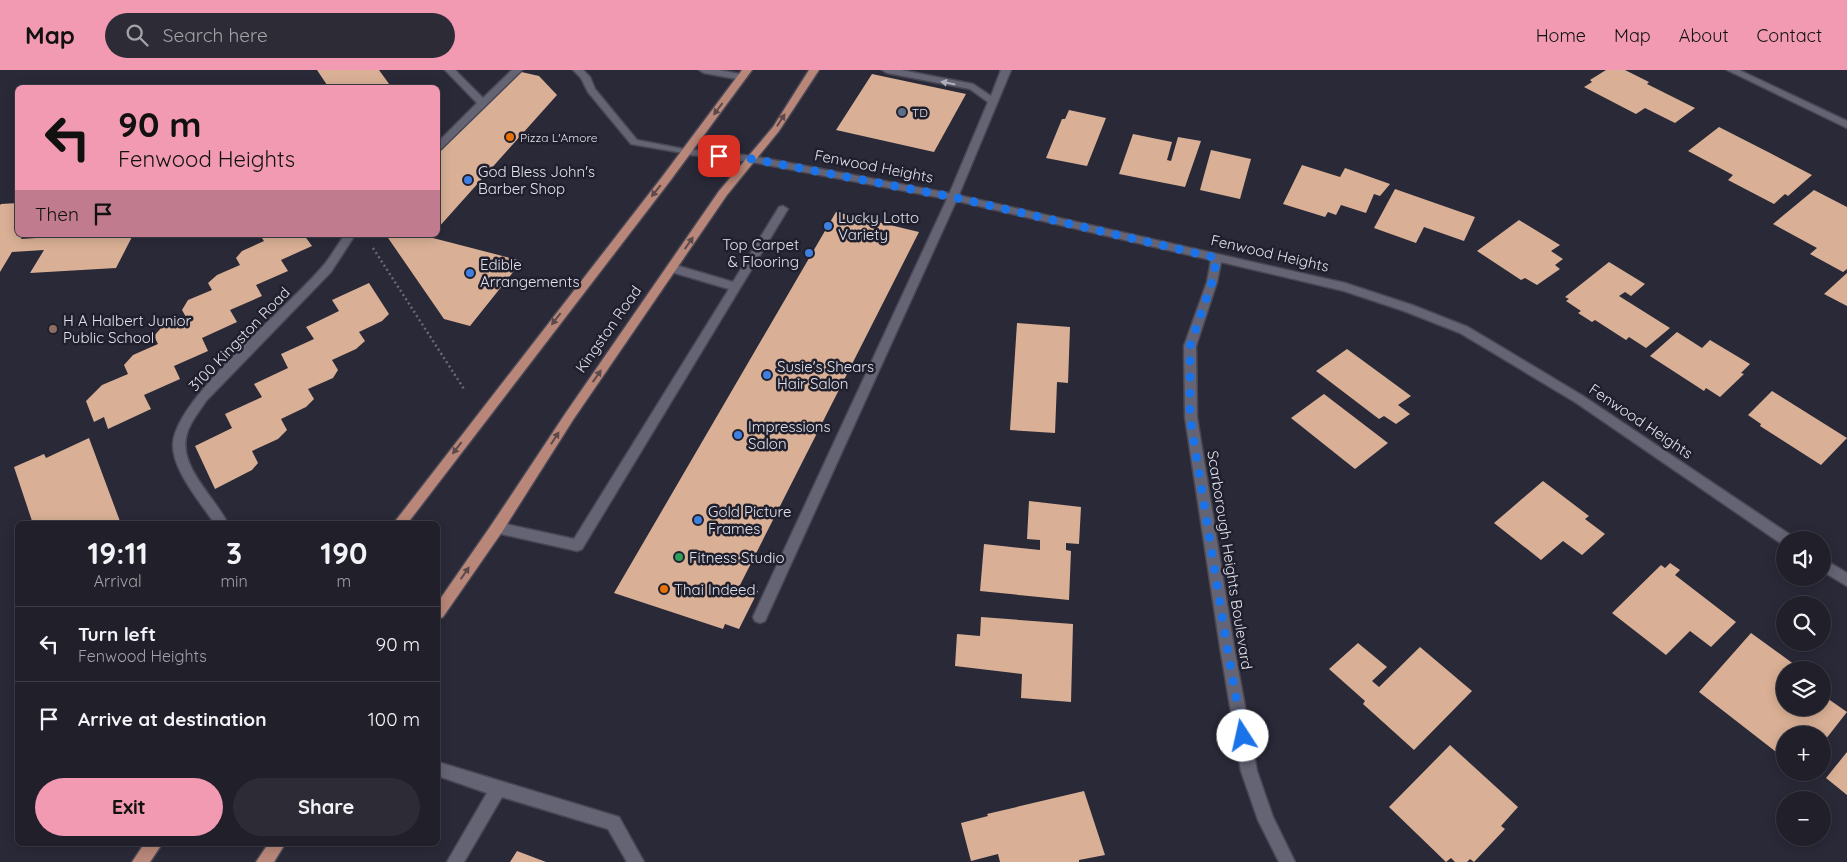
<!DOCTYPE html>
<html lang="en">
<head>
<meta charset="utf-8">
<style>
	:root { --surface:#201f2a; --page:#2d2c36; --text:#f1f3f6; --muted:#a2a2a8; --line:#3d3d47; --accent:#f19ab2 }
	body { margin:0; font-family:Quicksand,sans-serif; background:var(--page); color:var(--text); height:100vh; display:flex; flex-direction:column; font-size:19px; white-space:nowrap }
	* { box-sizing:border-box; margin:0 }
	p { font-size:16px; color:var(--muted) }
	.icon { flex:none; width:28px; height:28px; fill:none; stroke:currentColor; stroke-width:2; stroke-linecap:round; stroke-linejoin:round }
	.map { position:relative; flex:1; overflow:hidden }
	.side { position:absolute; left:15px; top:451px; width:425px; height:325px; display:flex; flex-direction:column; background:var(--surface); border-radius:8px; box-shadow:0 2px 12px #0003,0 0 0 1px var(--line) }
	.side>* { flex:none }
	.hud { position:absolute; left:15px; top:15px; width:425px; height:152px; border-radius:8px; box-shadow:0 2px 12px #0003,0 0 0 1px var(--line); background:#f19ab2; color:#111; overflow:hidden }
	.controls { position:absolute; left:1776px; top:461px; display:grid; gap:10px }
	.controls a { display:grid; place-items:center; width:55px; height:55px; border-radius:50%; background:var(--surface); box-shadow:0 2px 12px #0003,0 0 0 1px var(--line); font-size:25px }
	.pin { position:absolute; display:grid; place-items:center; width:42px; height:42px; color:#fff; margin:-21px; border-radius:10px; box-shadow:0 2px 8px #0006 }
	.me { position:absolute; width:55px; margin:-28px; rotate:350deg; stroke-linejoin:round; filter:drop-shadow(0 0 4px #0008) }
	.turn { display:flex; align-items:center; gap:18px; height:105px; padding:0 20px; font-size:22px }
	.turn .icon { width:65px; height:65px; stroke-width:2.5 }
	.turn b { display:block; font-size:35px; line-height:42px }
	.then { display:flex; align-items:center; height:48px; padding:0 20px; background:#0003; gap:10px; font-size:19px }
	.eta { display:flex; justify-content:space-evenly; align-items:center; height:85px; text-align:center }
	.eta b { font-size:30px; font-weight:800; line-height:35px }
	.action { display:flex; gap:10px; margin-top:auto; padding:10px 20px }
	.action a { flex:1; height:58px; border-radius:30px; background:var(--accent); color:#111; font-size:20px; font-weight:800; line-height:58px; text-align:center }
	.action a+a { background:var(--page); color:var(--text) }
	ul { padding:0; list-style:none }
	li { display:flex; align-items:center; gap:15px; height:75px; padding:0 20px; border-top:1px solid var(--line) }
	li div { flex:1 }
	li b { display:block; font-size:19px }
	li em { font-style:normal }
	header { display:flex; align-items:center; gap:30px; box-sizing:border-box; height:70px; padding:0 25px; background:var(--accent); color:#111 }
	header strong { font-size:24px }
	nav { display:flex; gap:28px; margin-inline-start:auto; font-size:18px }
	.search { width:350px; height:45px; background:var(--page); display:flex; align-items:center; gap:12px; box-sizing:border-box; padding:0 18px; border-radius:28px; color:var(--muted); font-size:19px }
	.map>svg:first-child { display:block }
</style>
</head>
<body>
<header>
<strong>Map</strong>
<div class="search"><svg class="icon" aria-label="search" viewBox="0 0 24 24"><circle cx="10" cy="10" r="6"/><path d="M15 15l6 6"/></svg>Search here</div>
<nav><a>Home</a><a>Map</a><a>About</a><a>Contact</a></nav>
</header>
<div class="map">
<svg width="1847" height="792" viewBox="0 0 1847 792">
	<rect width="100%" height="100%" fill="#2a2938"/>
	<g fill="#d9b095">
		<polygon points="317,0 379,0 392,18 329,18"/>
		<polygon points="1606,0 1625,0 1649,12 1647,14 1695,38 1675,53 1645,38 1636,44 1584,17 1592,12 1590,10"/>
		<polygon points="517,1 539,6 557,25 438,158 438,83"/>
		<polygon points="872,4 966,24 934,82 836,60"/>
		<polygon points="1069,40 1106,48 1087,96 1046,88 1062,49 1065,49"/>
		<polygon points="1719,57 1770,83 1812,105 1788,126 1785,124 1774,134 1728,110 1733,105 1688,81"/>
		<polygon points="1133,64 1172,72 1167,90 1171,91 1178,67 1201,71 1185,117 1119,104"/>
		<polygon points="1211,80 1251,89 1240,129 1200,120"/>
		<polygon points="1302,95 1340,107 1345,98 1390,114 1380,126 1374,124 1366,143 1341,135 1336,145 1328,142 1325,147 1283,134"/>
		<polygon points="1395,119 1475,147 1464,171 1424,157 1416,173 1374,158"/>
		<polygon points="1814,120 1847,137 1847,199 1843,202 1810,184 1817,178 1773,154"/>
		<polygon points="18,133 18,165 23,165 21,169 52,167 53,165 133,165 116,198 30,203 44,180 12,182 0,202 0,135 1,134"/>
		<polygon points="836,142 919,162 740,515 758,521 739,559 725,554 723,559 614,523"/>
		<polygon points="1519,150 1560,175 1551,181 1563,189 1555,195 1560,199 1537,215 1525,208 1521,210 1477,181"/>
		<polygon points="260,165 304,165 312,176 281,190 288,201 256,215 262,226 230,240 237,252 202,268 208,281 174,296 180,309 144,325 151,339 108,359 104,347 94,352 86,331 102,315 128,304 124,295 133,285 158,274 154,266 161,258 186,247 182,240 188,230 212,220 208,213 217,205 240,195 236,188 242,181 264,171"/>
		<polygon points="386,165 431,165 429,167 522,191 470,256 444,249"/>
		<polygon points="1609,192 1645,214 1631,226 1625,222 1619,226 1670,258 1646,278 1629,267 1626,270 1595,250 1592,252 1578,243 1581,241 1566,231 1569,229 1565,227"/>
		<polygon points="1847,203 1847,236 1824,224"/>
		<polygon points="369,213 389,244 382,251 359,262 365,271 356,279 332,290 338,300 333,308 308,319 314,329 306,337 281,349 287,360 278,369 252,381 258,393 252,400 215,419 195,376 232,358 225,344 262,327 254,314 288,298 281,284 314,269 306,257 339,241 332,230"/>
		<polygon points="1017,253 1070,257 1068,313 1057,312 1055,363 1010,360"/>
		<polygon points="1677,262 1702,278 1710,270 1750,294 1741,303 1744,304 1720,327 1706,318 1704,321 1650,286"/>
		<polygon points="1347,279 1411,326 1398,335 1410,344 1396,354 1384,346 1379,349 1316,301"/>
		<polygon points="1772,321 1847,368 1821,395 1760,356 1761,354 1748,345"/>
		<polygon points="1324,324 1388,373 1355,399 1291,348"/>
		<polygon points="89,368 121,454 33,454 14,397 44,384 46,388"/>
		<polygon points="1543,411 1589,446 1585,449 1605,464 1582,485 1563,471 1541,490 1494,453"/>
		<polygon points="1029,431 1081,437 1079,474 1066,473 1066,480 1071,481 1069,530 980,521 984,474 1040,480 1040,470 1027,469"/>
		<polygon points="1670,493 1680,500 1675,505 1736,552 1711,577 1690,561 1666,585 1612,543 1661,495 1665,498"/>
		<polygon points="981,547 1073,554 1071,632 1021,628 1022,604 955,596 957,564 980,566"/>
		<polygon points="1751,563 1802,600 1785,600 1785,638 1822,638 1822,615 1828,619 1824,626 1847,642 1822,674 1822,665 1785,665 1785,689 1699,622"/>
		<polygon points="1358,573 1387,597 1372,611 1379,617 1420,577 1472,621 1414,680 1363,634 1365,631 1329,599"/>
		<polygon points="1450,675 1518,737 1501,756 1505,759 1474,792 1470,789 1467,792 1455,792 1451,788 1446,792 1389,737"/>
		<polygon points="1847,682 1847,725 1826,708"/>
		<polygon points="1084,721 1105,785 1079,790 1079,792 1000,792 998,784 971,791 961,753 988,746 987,744"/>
		<polygon points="517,781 546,792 510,792"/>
	</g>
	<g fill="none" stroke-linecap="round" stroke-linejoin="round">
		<g stroke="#494754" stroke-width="3">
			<g id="service">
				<polygon points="445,0 455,0 483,28 512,0 522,0 441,79 438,80 438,72 477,33"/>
				<polygon points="573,0 583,0 590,7 595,19 637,70 689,80 689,84 631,74 588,22 581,8"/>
				<polygon points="699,0 719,0 745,5 747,7 742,10 704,3"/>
				<polygon points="882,0 901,0 973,14 991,26 1001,0 1011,0 958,127 765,551 760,553 755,551 753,547 948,127 988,32 970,19 887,3"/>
				<polygon points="783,136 788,139 582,479 577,481 492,462 490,458 492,454 497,452 574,469 729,219 668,201 667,198 668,195 672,194 733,212 779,137"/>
				<path d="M345 165H355L331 202 206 331C201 339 195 346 191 354 170 391 213 423 228 454H215C201 433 172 400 173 374 175 328 290 236 323 196 331 187 337 175 345 165Z"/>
				<polygon points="438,692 619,747 644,792 627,792 608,759 502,727 464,792 447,792 487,723 438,706"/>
			</g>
		</g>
		<g stroke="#494754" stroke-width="3">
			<g id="minor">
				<polygon points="1727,0 1739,0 1847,51 1847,58"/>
				<polygon points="686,79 752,86 953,124 1345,213 1412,235 1468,257 1583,326 1792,466 1794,470 1785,470 1785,475 1782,474 1575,332 1460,263 1404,241 1344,221 1221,192 1217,212 1196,276 1197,347 1234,577 1257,701 1273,747 1295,792 1279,792 1258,750 1241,701 1220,577 1185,347 1184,276 1207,212 1211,190 953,130 752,92 683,84 683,80"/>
				<polygon points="1822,488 1847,503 1847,516 1822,501"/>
			</g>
		</g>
		<g stroke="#494754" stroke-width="3">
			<g id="primary">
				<polygon points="742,0 752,0 670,111 407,454 393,454 662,107"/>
				<polygon points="809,0 819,0 779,61 727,125 573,350 502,462 443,547 438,549 438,532 492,454 565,344 719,121 773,57"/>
				<polygon points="144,774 162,774 150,792 132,792"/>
				<polygon points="268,774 285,774 274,792 256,792"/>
			</g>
		</g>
		<polyline stroke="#6a6a77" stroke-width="2.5" stroke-dasharray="2 3" stroke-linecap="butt" points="373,178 464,319"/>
		<use href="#service" fill="#656475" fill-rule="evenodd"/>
		<use href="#minor" fill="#656475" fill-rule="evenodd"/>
		<use href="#primary" fill="#b88779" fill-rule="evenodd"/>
	</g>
	<defs><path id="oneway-solid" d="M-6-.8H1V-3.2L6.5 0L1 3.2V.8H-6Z" transform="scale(1.25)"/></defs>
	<use fill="#afafbc" href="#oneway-solid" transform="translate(948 13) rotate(-169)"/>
	<g fill="#5d494b">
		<use href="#oneway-solid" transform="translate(718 39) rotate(127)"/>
		<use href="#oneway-solid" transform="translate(781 50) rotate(-57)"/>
		<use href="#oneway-solid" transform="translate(656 121) rotate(129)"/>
		<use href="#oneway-solid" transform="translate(689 173) rotate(-55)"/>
		<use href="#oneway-solid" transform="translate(556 249) rotate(128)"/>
		<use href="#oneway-solid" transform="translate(597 306) rotate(-55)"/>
		<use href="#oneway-solid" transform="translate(555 368) rotate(-57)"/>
		<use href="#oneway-solid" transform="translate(457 378) rotate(128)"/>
		<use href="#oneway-solid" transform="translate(465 503) rotate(-55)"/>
	</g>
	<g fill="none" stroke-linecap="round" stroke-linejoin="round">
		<polyline stroke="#1a73e8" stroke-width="9" stroke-dasharray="0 16.2" points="719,86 752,89 953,127 1217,188 1212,212 1190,276 1190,347 1227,577 1243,666"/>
	</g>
	<circle fill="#5c6f8a" stroke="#201f2d" stroke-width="2" cx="902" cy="42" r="5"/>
	<g fill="#e8710a" stroke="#201f2d" stroke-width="2">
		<circle cx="510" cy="67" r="5"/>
		<circle cx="664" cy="519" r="5"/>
	</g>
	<g fill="#3f7fe0" stroke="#201f2d" stroke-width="2">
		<circle cx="468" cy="110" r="5"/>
		<circle cx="828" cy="156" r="5"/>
		<circle cx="809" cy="183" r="5"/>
		<circle cx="470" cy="203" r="5"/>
		<circle cx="767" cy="305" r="5"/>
		<circle cx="738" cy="365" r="5"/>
		<circle cx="698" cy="450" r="5"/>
	</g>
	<circle fill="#8d6e63" stroke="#201f2d" stroke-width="2" cx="53" cy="259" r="5"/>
	<circle fill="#2e9e5b" stroke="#201f2d" stroke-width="2" cx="679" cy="487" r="5"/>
	<g text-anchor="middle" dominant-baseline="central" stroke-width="5" stroke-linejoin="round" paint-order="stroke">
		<g font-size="12" fill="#e1e1eb" stroke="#201f2d" text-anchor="start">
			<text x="912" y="42">TD</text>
			<text x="520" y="67">Pizza L'Amore</text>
		</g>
		<g font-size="15" fill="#e1e1eb" stroke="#201f2d">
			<text transform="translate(874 96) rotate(11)">Fenwood Heights</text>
			<text transform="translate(1270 183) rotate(13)">Fenwood Heights</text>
			<text transform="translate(608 259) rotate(-55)">Kingston Road</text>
			<text transform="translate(239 269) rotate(-46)">3100 Kingston Road</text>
			<text transform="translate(1641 351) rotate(34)">Fenwood Heights</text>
			<text transform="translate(1230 490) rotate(81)">Scarborough Heights Boulevard</text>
		</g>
		<g font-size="15" fill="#e1e1eb" stroke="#201f2d" text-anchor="start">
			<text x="478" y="101">God Bless John's<tspan x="478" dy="17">Barber Shop</tspan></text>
			<text x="838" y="147">Lucky Lotto<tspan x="838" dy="17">Variety</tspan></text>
			<text x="799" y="174" text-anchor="end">Top Carpet<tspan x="799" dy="17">&amp; Flooring</tspan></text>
			<text x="480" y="194">Edible<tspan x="480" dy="17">Arrangements</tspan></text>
			<text x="63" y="250">H A Halbert Junior<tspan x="63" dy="17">Public School</tspan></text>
			<text x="777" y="296">Susie's Shears<tspan x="777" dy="17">Hair Salon</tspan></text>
			<text x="748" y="356">Impressions<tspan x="748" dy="17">Salon</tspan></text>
			<text x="708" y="441">Gold Picture<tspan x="708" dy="17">Frames</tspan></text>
			<text x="689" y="487">Fitness Studio</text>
			<text x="674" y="519">Thai Indeed</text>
		</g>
	</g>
</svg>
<div class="controls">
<a><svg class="icon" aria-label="sound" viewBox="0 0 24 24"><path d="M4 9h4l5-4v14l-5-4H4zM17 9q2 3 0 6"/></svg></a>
<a><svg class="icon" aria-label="search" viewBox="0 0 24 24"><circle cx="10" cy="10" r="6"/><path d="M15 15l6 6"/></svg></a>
<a><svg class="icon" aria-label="layers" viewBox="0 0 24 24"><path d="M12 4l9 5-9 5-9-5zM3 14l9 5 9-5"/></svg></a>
<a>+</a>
<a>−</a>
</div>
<div class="pin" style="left:719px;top:86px;background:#d93025"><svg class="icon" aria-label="arrive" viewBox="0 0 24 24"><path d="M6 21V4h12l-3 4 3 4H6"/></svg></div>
<svg class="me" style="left:1243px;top:666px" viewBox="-20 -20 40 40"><circle r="19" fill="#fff"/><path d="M0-13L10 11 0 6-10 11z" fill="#1a73e8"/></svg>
<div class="hud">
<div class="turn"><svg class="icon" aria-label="left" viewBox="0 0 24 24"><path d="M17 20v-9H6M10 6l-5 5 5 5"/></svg><div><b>90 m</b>Fenwood Heights</div></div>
<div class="then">Then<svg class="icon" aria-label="arrive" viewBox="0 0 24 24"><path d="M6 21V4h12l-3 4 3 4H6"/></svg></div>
</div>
<section class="side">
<div class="eta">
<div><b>19:11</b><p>Arrival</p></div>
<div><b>3</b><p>min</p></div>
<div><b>190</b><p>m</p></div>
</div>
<ul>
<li><svg class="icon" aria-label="left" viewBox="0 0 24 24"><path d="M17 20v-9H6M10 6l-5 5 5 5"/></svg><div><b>Turn left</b><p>Fenwood Heights</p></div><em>90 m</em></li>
<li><svg class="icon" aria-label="arrive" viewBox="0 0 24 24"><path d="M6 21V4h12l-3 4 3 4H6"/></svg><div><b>Arrive at destination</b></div><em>100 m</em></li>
</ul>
<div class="action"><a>Exit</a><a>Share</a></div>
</section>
</div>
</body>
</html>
